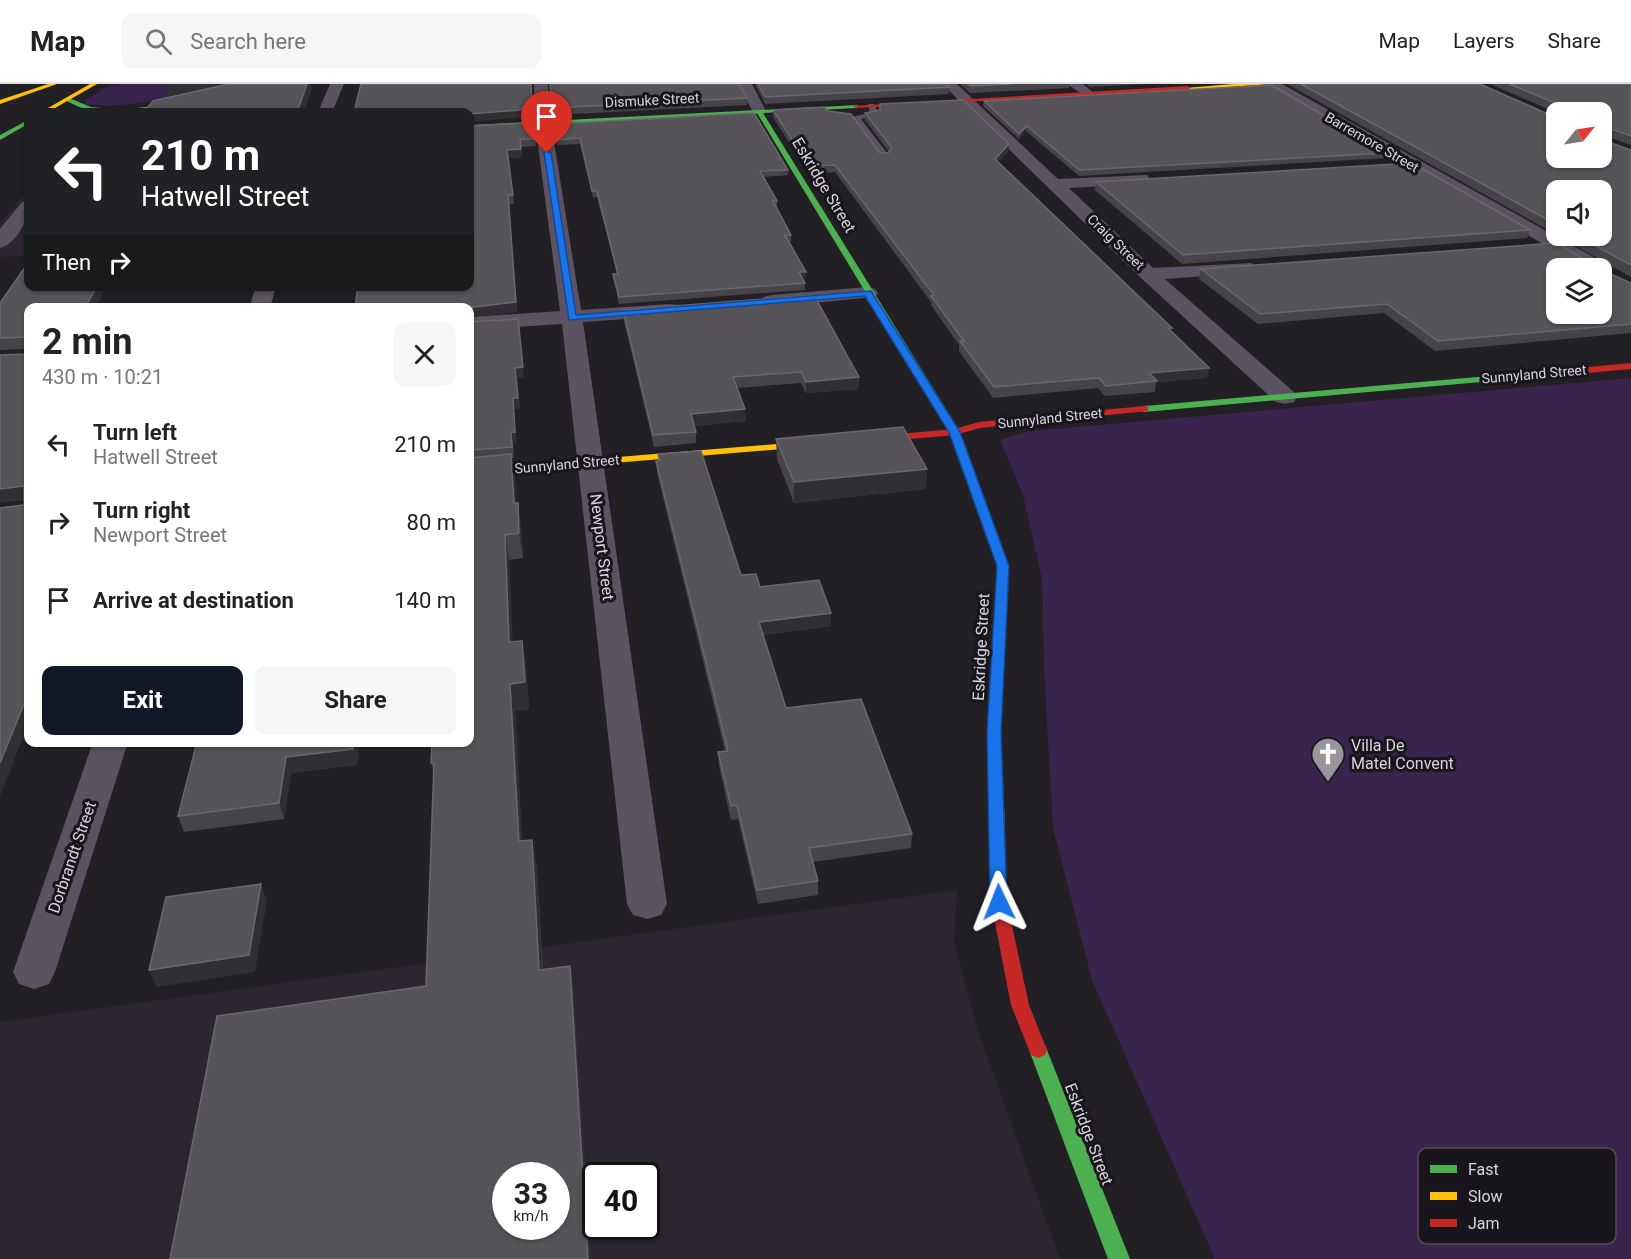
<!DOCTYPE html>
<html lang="en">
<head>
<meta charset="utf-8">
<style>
	:root { --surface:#fff; --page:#f6f6f6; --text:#222; --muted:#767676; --line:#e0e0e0; --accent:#111827 }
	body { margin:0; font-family:Roboto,sans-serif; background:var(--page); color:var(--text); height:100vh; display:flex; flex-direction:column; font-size:22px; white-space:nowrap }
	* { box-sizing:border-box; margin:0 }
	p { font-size:20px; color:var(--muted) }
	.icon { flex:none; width:33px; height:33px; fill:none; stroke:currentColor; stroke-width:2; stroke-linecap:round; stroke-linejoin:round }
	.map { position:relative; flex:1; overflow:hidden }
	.sheet { position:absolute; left:24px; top:219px; width:450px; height:444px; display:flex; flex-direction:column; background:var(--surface); border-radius:12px; box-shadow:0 2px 4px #0004 }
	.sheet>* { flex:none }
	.hud { position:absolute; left:24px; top:24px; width:450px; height:183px; border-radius:12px; box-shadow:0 2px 4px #0004; background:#202124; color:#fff; overflow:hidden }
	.needle { width:39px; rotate:60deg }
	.fabs { position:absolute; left:1546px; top:18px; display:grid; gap:12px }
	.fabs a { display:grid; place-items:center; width:66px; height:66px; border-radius:12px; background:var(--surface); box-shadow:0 2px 4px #0004; font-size:30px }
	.speed { position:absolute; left:492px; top:1078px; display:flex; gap:12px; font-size:30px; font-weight:700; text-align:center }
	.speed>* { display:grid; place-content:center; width:78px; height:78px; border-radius:50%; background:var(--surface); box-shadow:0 2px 4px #0004; line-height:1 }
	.speed small { font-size:15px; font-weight:400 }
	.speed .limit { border:3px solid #111; border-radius:9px; background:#fff; color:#111 }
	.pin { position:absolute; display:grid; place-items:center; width:51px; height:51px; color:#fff; margin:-62px -26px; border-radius:50% 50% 50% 0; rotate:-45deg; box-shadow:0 0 6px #0007 }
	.pin .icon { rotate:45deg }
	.me { position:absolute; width:66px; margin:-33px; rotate:358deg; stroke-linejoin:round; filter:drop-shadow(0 0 4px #0008) }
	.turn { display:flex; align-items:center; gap:21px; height:126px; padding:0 18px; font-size:27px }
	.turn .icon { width:78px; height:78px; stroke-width:2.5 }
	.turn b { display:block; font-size:42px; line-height:51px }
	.then { display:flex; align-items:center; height:57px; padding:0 18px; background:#0003; gap:12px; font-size:22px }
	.round { display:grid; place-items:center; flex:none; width:63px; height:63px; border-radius:12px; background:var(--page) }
	.head { display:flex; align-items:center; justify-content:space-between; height:102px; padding:0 18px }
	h1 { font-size:36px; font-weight:700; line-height:45px }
	.primary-button { display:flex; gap:12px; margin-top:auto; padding:12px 18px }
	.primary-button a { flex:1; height:69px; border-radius:12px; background:var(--accent); color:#fff; font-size:24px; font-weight:700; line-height:69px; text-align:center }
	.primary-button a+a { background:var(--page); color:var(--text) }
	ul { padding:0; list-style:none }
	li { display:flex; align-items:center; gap:18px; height:78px; padding:0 18px }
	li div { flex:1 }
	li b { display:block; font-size:22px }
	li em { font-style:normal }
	header { display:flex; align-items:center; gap:36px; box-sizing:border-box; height:84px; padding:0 30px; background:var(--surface); border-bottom:2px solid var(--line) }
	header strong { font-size:28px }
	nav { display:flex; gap:33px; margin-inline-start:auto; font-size:21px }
	.search { width:420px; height:54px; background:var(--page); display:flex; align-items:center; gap:15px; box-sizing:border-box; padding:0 21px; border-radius:12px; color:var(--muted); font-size:22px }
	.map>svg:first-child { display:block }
</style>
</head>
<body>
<header>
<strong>Map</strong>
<div class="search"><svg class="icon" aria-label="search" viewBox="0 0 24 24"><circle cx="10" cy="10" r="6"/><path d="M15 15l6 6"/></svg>Search here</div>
<nav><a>Map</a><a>Layers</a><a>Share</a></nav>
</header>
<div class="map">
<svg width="1631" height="1175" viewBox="0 0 1631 1175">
	<rect width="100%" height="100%" fill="#222025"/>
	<g fill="#2c2631" fill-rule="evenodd">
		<polygon points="28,106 28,172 0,173 0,140"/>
		<path d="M957 806 954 858 978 947 1060 1175H0V938ZM506 1092H556V1143H506ZM596 1092H646V1143H596Z"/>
	</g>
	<g fill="#3a234d">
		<path d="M123 0H214L209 4C169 13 128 26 86 20L84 17 106 3Z"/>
		<polygon points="1631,294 1631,1175 1215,1175 1092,896 1053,744 1044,585 1042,495 1023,411 1000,356 1030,347"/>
	</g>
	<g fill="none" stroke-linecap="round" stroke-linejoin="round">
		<polygon fill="#5b5262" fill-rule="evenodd" points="868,20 874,20 879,31 861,35 890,73 888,75 882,75 851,33 870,29"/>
		<g fill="#5b5262" fill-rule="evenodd">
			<polygon points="330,0 344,0 332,28 318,28"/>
			<polygon points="534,0 548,0 551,39 581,226 669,220 677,221 680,226 677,231 669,232 583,238 667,820 661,831 647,835 633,831 627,820 562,240 470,246 470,233 560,227 535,39"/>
			<polygon points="738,0 752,0 766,27 764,30 754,30"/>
			<polygon points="942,0 957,0 1058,95 1147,91 1150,95 1141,100 1069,104 1153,184 1252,179 1255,183 1252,187 1245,189 1165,195 1294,308 1297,313 1294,318 1285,320 1276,318 1141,194"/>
			<polygon points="1067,0 1083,0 1095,10 1088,14"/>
			<polygon points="1265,0 1282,0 1606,180 1609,184 1602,189 1602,184 1585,184"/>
			<path d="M28 117C30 133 18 159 0 164V145L22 118Z"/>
			<polygon points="256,202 276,202 270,224 249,224"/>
			<polygon points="868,203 875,205 878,209 875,213 771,223 764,221 760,217 764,213 771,211"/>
			<polygon points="93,658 128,658 55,888 49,900 34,905 19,900 13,888"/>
		</g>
		<g fill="#4caf50" fill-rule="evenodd">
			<path d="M245 0H255C242 7 224 9 210 12 165 24 106 43 64 15L69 14 91 23 121 26 161 21Z"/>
			<polygon points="858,21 856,24 763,29 951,333 950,335 946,336 941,333 757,29 470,45 470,41"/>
			<polygon points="28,36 28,40 0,56 0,51"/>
			<polygon points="1512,290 1515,291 1515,295 1144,328 1139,325 1144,322"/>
			<polygon points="1038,958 1045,961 1047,966 1130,1175 1108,1175 1029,966 1031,961"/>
		</g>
		<g fill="#ffc107" fill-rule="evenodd">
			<polygon points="48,0 57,0 0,20 0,16"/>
			<polygon points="90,0 97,0 48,28 41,28"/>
			<polygon points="1233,0 1271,0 1188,6 1185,4"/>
			<polygon points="946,330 950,331 960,348 1009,482 1001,649 1005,748 1003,752 991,752 989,748 987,649 997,482 950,348 941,333"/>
			<polygon points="888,351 893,354 892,356 470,391 470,385"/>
		</g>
		<g fill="#c62828" fill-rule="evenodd">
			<polygon points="1188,2 1190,5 856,24 853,22"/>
			<polygon points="1631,279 1631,285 1512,296 1507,293 1512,290"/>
			<polygon points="1144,322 1148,323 1148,327 980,344 955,351 888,357 883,354 888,351 954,345 979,338"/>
			<polygon points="997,743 1003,744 1005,748 1007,818 1029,921 1047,966 1045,971 1038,974 1031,971 1011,921 991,818 989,748 991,744"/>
		</g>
	</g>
	<g fill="#464448">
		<polygon points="755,0 947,0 950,3 949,10 765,20"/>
		<polygon points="960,0 1070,0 1069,4 970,9"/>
		<polygon points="1086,0 1146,0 1090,3"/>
		<polygon points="1287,0 1480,0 1557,74 1602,28 1557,29 1490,0 1631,0 1631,61 1603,51 1603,56 1631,66 1631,193 1603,177 1604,187 1631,199 1631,249 1435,267 1384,229 1258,240 1199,195 1201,185 1603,177 1557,152 1602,152 1557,106 1557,151"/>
		<polygon points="747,14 747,21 553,31 552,24"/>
		<polygon points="984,17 1389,69 1387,74 1079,92 1026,47 1019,55 983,22"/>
		<polygon points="773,26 828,27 880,69 888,69 889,68 865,36 865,29 1009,60 1008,67 998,78 1172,244 1171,247 1209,284 1207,294 1156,298 1155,308 1105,312 1098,304 993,314 959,267 959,261 931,221 931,218 835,88 809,90 773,33"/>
		<polygon points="533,39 536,62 521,63 522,73 508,74 514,120 509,120 517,228 470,42"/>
		<polygon points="554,40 788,86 788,91 763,93 777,117 777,123 776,123 791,151 791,157 789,157 806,188 806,194 803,194 805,199 805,206 619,220 614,197 613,190 617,190 597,113 593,113 580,60 557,61"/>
		<polygon points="1096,98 1530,146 1527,154 1182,180 1095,106"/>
		<polygon points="28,202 107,202 95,224 28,224 24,421 24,416 0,418 0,271 25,270 25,265 0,266 0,219"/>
		<polygon points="623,226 859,293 858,305 806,309 801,299 737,304 746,337 694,342 696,348 696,359 654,363 624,237"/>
		<polygon points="470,238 524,294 517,294 520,324 514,325 516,359 513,359 514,374 512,374 515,394 516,419 521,443 523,474 509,476 512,558 526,583 529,625 515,627 522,757 537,784 543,886 570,882 574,911 426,902 434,689 431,679 471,614"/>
		<polygon points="776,355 927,385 926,405 794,419 777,375"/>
		<polygon points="658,370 741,491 760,503 831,542 763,551 786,624 912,750 911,764 813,778 818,797 818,811 758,820 738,735 731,736 719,682 718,668 725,667 657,389 656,377 659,377"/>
		<polygon points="197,658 359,658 357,681 291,689 284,735 184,748 178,732"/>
	</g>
	<g fill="#312f33">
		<polygon points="173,0 238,0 168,15 165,2"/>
		<polygon points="307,0 311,0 312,5 304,28 297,28"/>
		<polygon points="532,0 533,32 470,38 470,30"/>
		<polygon points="1027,42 1026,47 1019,55 1019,50"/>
		<polygon points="520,55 522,73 508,74 514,120 507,66"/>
		<polygon points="1009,60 1008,67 994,83 995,75"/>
		<polygon points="508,111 517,228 470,233 470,224 466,224"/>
		<polygon points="799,188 806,188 806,194 799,195"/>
		<polygon points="97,202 107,202 95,224 85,224"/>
		<polygon points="518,235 524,294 517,294 520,324 514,325 516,359 513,359 514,374 511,348"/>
		<polygon points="1209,284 1207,294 1156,298 1149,289"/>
		<polygon points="859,293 858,305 806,309 806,298"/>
		<polygon points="745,325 746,337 691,342 691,330"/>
		<polygon points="511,370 515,394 518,444 514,419"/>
		<polygon points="927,385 926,405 794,419 794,398"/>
		<polygon points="24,402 28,415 0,418 0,405"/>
		<polygon points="518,419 521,443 523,474 519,449"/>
		<polygon points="505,451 509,476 514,585 509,558"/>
		<polygon points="831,529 831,542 759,551 759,538"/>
		<polygon points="522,557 526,583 529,625 515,627 524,786 519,757 510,600"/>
		<polygon points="28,610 28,641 0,712 0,679"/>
		<polygon points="353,658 359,658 357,681 291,689 284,735 279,719 286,673"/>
		<polygon points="532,756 537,784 544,915 539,886"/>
		<polygon points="261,800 267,817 255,888 156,903 149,886"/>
		<polygon points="570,882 574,911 591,1175 588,1175"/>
	</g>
	<g fill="#565458" stroke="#6a686c" stroke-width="1.5" fill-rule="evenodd">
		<polygon points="229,0 307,0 297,28 144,28 153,17"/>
		<polygon points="361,0 531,0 532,25 470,30 470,28 354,28"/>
		<polygon points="550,0 739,0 747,14 552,24"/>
		<polygon points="758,0 947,0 950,3 765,13"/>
		<polygon points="968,0 1011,0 971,2"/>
		<polygon points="1301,0 1480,0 1557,34 1557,74 1602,74 1602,28 1561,28 1560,21 1509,0 1631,0 1631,52 1603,42 1603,56 1631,66 1631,181 1577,152 1602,152 1602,106 1557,106 1557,141"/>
		<polygon points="1271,1 1389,69 1079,86 1027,42 1019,50 984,17"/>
		<polygon points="963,16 1009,60 995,75 1172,244 1168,244 1209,284 1149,289 1157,297 1106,302 1099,294 994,303 960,257 964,257 931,212 934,211 835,81 809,82 773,26 824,23 828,27 851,30 880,69 888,69 892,64 865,29 880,26 880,20"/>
		<polygon points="754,29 788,86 760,87 777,117 773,117 791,151 785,151 806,188 799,188 805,199 619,213 613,190 618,190 597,107 592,107 580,54 556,56 554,40"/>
		<polygon points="533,39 535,55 520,55 521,65 507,66 513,111 508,111 516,218 466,224 355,224 358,202 470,202 470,42"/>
		<polygon points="1412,79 1530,146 1183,171 1096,98"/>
		<path d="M1556 159 1587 177H1603L1604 187 1631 199V240L1438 257 1387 220 1260 230 1201 185ZM1557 184H1602V230H1557Z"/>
		<polygon points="28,179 28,202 97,202 85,224 28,224 28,610 0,679 0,424 24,421 24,402 0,405 0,271 25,270 25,253 0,254 0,219"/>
		<polygon points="814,211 859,293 806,298 801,288 733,293 745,325 691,330 696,348 653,351 623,226"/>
		<polygon points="518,235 523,283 515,284 518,314 513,314 515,348 511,348 512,363 470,366 470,238"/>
		<polygon points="903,343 927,385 794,398 776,355"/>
		<polygon points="701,367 741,491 756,490 760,503 819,496 831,529 759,538 786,624 861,615 912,750 809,764 818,797 757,806 737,721 731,722 718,668 728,667 656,377 660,376 658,370"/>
		<path d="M511 370 514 419H518L519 449 505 451 509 558 522 557 525 598 510 600 519 757 532 756 539 886 570 882 588 1175H170L217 932 426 902 434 679H431L432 658H470V614H471L470 374ZM506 1092H556V1143H506Z"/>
		<polygon points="197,658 353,658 353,665 286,673 279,719 178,732"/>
		<polygon points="261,800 249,871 149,886 166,813"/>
	</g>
	<polygon fill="#1a73e8" stroke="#114b97" stroke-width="1.5" points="547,67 551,69 576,231 871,207 960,348 1009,482 1001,649 1007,818 1005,822 999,824 990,818 987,649 997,482 949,348 865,212 569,236 544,69"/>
	<defs>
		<g id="church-pin" transform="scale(1.725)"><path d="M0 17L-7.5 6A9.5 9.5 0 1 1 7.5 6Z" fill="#98969b" stroke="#19151c"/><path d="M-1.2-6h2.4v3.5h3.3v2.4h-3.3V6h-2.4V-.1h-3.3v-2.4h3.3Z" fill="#fff"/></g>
	</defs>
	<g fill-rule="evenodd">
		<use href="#church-pin" x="1328" y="670"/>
	</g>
	<g text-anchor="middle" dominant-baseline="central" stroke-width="6" stroke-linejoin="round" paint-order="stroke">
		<g font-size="14" fill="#d8d6db" stroke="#19151c">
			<text transform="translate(652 16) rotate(-3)">Dismuke Street</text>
			<text transform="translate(1372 58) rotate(30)">Barremore Street</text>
			<text transform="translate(1116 158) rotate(44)">Craig Street</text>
			<text transform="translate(1534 290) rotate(-5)">Sunnyland Street</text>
			<text transform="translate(1050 334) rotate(-6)">Sunnyland Street</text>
			<text transform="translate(567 380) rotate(-5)">Sunnyland Street</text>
		</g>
		<g font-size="16" fill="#d8d6db" stroke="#19151c">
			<text transform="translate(824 101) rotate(59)">Eskridge Street</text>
			<text transform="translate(602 463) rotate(83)">Newport Street</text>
			<text transform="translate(981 563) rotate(-87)">Eskridge Street</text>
			<text transform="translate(72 773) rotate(-71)">Dorbrandt Street</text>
			<text transform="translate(1089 1050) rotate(69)">Eskridge Street</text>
		</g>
		<g font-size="16" fill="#d8d6db" stroke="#19151c" text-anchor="start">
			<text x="1351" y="661">Villa De<tspan x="1351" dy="18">Matel Convent</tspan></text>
		</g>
	</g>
	<rect x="1418" y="1064" width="198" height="96" rx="9" fill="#19151c" stroke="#524f55" stroke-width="1.5"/>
	<rect x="1430" y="1081" width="27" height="8" fill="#4caf50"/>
	<rect x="1430" y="1108" width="27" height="8" fill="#ffc107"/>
	<rect x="1430" y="1135" width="27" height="8" fill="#c62828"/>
	<g font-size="16" fill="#d8d6db">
		<text x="1468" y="1091">Fast</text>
		<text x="1468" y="1118">Slow</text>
		<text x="1468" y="1145">Jam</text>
	</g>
</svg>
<div class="fabs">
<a><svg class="needle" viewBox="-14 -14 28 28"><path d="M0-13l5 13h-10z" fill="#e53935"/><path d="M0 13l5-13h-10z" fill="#767676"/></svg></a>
<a><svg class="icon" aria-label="sound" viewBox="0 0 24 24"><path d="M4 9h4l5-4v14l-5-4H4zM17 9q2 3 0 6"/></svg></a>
<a><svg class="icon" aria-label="layers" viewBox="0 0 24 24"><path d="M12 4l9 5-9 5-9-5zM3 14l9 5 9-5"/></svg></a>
</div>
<div class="speed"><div>33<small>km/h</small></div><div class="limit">40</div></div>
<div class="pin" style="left:547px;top:69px;background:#d93025"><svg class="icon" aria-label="arrive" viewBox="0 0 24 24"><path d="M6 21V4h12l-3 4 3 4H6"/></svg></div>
<svg class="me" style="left:999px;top:818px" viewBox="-20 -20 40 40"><path d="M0-17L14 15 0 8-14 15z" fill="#1a73e8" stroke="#fff" stroke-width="4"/></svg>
<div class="hud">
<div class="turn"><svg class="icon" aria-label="left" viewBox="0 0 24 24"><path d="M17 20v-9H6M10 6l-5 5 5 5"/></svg><div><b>210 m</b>Hatwell Street</div></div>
<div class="then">Then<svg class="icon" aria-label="right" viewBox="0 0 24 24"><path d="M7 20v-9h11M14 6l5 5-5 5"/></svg></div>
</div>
<section class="sheet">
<div class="head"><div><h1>2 min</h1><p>430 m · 10:21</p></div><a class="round"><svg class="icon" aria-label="close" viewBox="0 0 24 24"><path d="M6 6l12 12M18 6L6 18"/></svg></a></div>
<ul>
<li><svg class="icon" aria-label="left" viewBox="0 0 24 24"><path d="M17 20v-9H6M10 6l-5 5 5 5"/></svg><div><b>Turn left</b><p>Hatwell Street</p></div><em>210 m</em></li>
<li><svg class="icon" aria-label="right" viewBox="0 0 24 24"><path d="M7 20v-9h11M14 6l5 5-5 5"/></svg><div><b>Turn right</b><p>Newport Street</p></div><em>80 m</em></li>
<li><svg class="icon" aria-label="arrive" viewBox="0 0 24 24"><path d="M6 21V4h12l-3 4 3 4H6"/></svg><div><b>Arrive at destination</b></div><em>140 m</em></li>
</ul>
<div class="primary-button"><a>Exit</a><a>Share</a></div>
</section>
</div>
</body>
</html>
